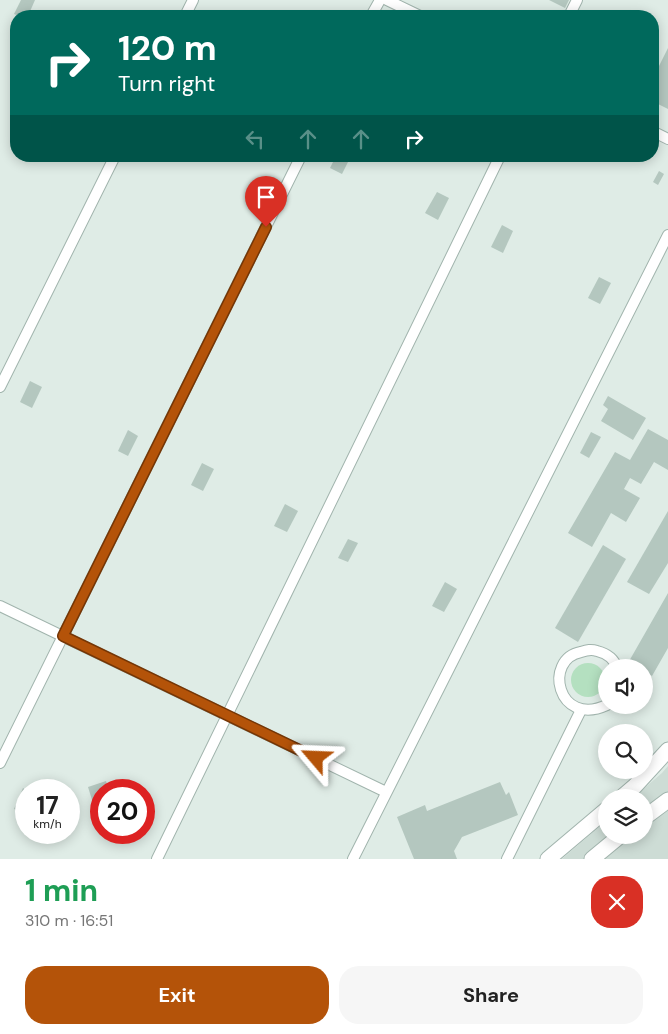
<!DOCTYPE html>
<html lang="en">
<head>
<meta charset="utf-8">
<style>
	:root { --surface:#fff; --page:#f6f6f6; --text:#222; --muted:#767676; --accent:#b45309 }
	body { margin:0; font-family:"DM Sans",sans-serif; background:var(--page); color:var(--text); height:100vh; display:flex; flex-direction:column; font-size:19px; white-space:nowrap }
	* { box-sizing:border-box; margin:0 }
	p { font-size:16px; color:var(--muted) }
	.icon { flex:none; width:28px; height:28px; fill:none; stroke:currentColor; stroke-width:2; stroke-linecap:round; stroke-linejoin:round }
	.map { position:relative; height:859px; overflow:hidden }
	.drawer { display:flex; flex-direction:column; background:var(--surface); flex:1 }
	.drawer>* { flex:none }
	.guide { position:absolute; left:10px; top:10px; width:649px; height:152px; border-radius:20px; box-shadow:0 2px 12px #0003; background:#00695c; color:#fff; overflow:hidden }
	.tools { position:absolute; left:598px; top:659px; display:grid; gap:10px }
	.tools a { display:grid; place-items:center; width:55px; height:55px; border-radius:50%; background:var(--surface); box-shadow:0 2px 12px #0003; font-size:25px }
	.speed { position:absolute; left:15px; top:779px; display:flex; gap:10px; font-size:25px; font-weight:700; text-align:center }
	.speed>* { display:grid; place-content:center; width:65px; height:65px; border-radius:50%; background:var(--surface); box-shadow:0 2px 12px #0003; line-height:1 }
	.speed small { font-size:12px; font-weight:400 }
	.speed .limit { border:8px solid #d22; background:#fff; color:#111 }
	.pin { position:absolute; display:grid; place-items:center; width:42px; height:42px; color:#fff; margin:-51px -21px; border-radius:50% 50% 50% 0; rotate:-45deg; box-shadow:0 0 5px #0007 }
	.pin .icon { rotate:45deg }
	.me { position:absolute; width:55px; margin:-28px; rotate:296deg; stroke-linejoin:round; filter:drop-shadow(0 0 4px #0008) }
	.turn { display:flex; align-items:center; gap:18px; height:105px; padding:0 25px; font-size:22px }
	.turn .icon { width:65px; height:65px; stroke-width:2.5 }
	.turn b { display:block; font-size:35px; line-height:42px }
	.lanes { display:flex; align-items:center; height:48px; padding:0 25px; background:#0003; justify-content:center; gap:25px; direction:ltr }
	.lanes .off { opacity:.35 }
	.round { display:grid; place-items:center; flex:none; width:52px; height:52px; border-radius:20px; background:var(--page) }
	.overview { display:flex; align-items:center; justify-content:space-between; height:85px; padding:0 25px }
	h1 { font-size:30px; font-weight:700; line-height:38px; color:#1e9e55 }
	.cta { display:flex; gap:10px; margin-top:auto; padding:10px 25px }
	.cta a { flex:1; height:58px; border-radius:20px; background:var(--accent); color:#fff; font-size:20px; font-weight:700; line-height:58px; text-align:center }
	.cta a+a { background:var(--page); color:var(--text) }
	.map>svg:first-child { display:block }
</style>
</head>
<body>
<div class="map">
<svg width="668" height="859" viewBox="0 0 668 859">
	<rect width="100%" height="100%" fill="#dfece6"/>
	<polygon fill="#cddcd5" points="668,766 668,859 562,859 606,821 606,835 644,835 644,798 634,797 662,773"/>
	<circle fill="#b4e0c0" cx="588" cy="680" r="17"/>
	<g fill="#b4c7bf">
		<polygon points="21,0 35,0 28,16 19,16 14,14"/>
		<polygon points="549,0 569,0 565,8"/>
		<polygon points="668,48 668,109 652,101 652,80"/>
		<polygon points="336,156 351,156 342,174 330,168"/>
		<polygon points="659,171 664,174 658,185 653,182"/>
		<polygon points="437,192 449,198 438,220 425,213"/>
		<polygon points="502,225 513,231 503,253 491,247"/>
		<polygon points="599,277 611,283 600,304 588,298"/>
		<polygon points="30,381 42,387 32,408 20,402"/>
		<polygon points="608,396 646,418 633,440 601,421 608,409 603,405"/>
		<polygon points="648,429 668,440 668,470 654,462 641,484 630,478 624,489 640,498 626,522 611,513 592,547 568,533 615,452 630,460"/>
		<polygon points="128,430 138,436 128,456 118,451"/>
		<polygon points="591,432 601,437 589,458 580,453"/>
		<polygon points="202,463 214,469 203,491 191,485"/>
		<polygon points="285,504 298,511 287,532 274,526"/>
		<polygon points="668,511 668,563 649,594 627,582"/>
		<polygon points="348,539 358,543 348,562 338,558"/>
		<polygon points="603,545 626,559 578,642 555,628"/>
		<polygon points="445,582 457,589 444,612 432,606"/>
		<polygon points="668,593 668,648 652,676 644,671 644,668 637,668 628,663"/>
		<polygon points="106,781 109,790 101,790 101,801 93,803 88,787"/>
		<polygon points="500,782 506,795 509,792 518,815 462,837 454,851 457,859 414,859 397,817 425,805 427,811"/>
		<polygon points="23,788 26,790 26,809 24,813 14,809"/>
	</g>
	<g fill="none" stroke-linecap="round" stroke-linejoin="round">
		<g stroke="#a1b4ad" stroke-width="12">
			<g id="lane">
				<polyline points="387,0 420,16"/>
				<polyline points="185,16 193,0"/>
				<polyline points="371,16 380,0"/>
				<polyline points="569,16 577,0"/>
				<polyline points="652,131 668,139"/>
				<polyline points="0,387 115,156"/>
				<polyline points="0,606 386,792"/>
				<path d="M607 705C557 728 543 659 581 652 587 650 591 649 597 651 605 653 614 658 617 668"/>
				<polyline points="0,763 301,156"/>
				<polyline points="157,859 500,156"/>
				<polyline points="353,859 668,235"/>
				<polyline points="507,859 581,710"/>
			</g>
		</g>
		<g stroke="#a1b4ad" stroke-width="17">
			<g id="street">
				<polyline points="621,798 635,786 668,750"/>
				<polyline points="644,818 668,800"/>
				<polyline points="548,859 606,810"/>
				<polyline points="592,859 621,835"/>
			</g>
		</g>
		<use href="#lane" stroke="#fff" stroke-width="10"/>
		<use href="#street" stroke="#fff" stroke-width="15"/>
	</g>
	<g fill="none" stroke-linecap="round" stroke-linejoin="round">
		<g stroke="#753606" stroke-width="12">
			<polyline id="route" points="266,227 63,636 316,758"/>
		</g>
		<use href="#route" stroke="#b45309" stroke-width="9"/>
	</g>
</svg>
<div class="tools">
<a><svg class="icon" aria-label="sound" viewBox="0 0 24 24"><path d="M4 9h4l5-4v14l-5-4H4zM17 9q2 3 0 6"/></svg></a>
<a><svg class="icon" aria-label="search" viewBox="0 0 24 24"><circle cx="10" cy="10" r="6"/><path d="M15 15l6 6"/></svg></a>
<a><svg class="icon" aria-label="layers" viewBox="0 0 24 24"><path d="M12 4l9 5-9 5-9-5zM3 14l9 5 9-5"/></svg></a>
</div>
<div class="speed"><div>17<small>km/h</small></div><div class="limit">20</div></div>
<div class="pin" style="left:266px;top:227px;background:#d93025"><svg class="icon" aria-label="arrive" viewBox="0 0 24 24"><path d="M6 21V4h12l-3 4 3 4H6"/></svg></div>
<svg class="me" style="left:316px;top:758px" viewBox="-20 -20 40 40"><path d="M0-17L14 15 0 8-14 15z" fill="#b45309" stroke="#fff" stroke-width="4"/></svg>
<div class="guide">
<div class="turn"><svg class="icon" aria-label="right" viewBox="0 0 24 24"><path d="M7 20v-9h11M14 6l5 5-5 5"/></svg><div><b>120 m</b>Turn right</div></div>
<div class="lanes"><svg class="icon off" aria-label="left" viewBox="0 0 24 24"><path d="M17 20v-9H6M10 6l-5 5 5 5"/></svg><svg class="icon off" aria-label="ahead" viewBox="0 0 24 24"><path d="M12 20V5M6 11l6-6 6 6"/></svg><svg class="icon off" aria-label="ahead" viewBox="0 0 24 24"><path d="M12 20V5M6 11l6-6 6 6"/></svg><svg class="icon" aria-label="right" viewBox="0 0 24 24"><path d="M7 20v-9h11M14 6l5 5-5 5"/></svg></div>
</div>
</div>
<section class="drawer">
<div class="overview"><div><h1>1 min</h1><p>310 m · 16:51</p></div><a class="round" style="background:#d93025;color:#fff"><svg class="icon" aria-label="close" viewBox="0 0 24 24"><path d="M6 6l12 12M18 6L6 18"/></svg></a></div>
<div class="cta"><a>Exit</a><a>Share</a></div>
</section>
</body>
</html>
